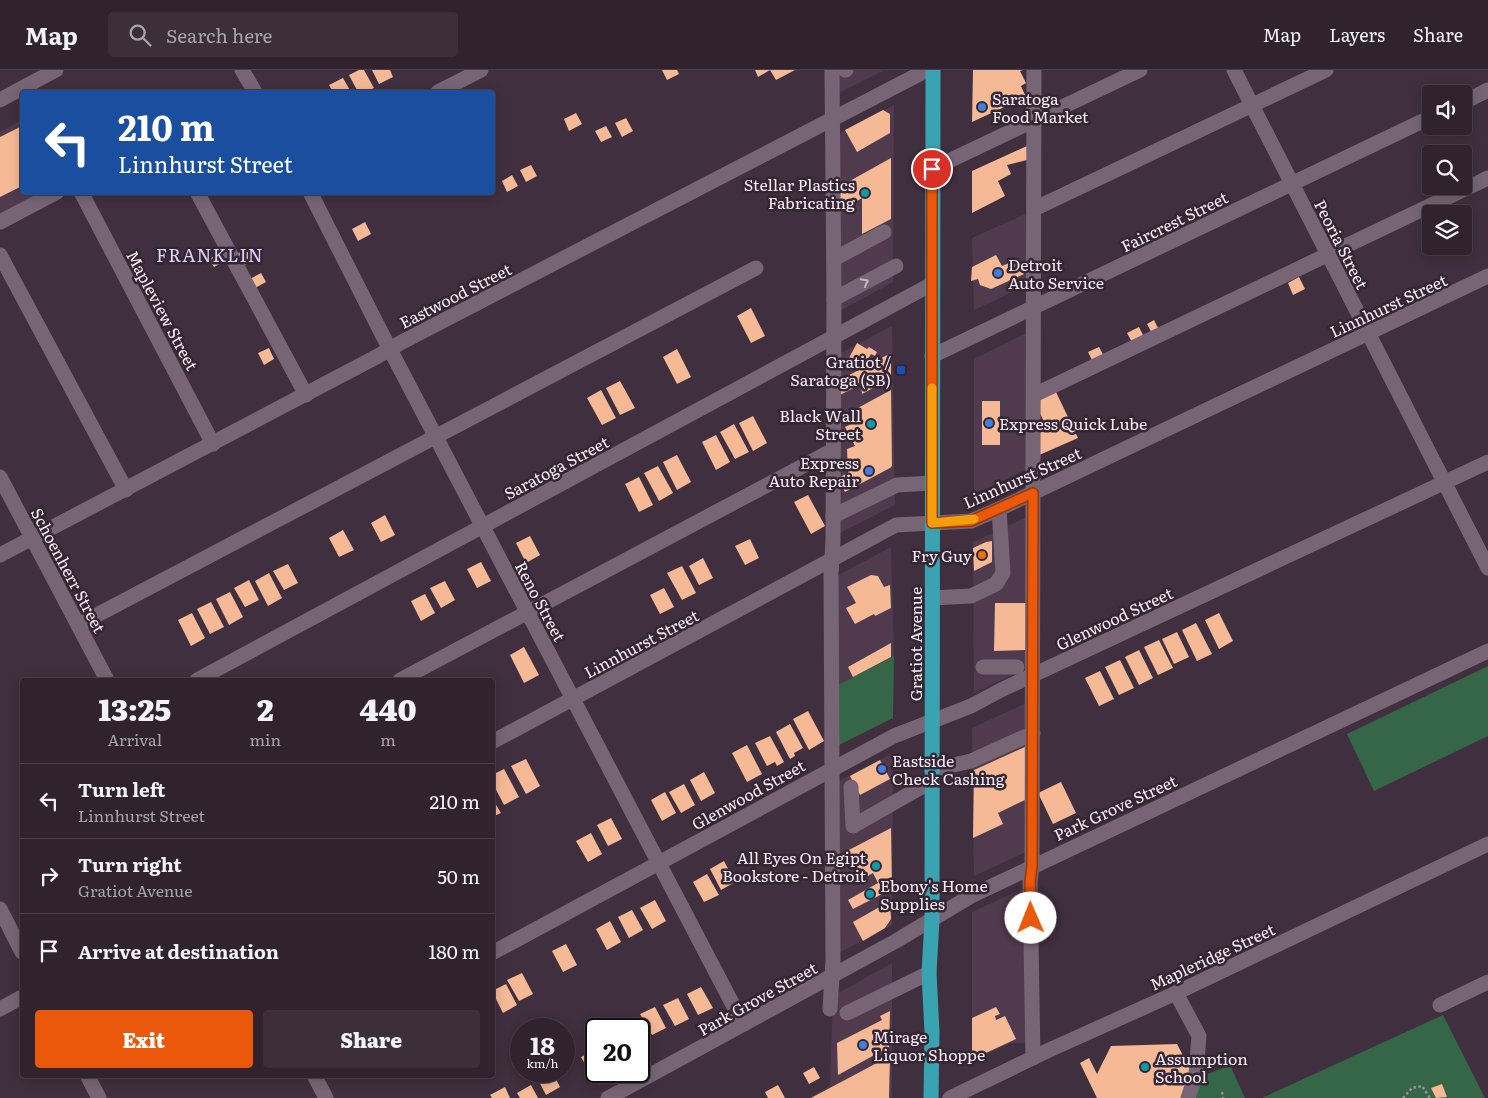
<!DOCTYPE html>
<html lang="en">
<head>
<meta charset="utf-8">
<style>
	:root { --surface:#30232e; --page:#3c2f3a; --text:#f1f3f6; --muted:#a8a4aa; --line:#4b404a; --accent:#ea580c }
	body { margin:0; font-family:Literata,serif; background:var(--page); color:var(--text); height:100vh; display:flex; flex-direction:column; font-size:19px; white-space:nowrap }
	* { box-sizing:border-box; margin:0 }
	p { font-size:16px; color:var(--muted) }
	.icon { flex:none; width:28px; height:28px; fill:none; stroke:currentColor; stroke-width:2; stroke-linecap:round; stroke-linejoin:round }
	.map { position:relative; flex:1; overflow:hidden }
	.side { position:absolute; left:20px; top:608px; width:475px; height:400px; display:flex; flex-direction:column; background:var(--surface); border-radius:5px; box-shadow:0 2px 12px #0003,0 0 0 1px var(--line) }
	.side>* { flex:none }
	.banner { position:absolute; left:20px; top:20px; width:475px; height:105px; border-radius:5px; box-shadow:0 2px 12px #0003,0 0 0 1px var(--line); background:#1a4fa0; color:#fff; overflow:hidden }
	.tools { position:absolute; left:1422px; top:15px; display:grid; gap:10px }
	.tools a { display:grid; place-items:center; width:50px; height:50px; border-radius:5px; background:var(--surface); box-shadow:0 2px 12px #0003,0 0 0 1px var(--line); font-size:25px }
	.speed { position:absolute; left:510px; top:948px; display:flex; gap:10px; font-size:25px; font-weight:700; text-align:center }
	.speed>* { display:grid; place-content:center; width:65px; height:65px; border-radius:50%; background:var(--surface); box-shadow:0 2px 12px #0003,0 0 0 1px var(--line); line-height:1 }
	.speed small { font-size:12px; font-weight:400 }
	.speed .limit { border:2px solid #111; border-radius:8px; background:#fff; color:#111 }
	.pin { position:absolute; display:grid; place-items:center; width:42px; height:42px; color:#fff; margin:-21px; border:2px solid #fff; border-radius:50%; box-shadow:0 1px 5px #0007 }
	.me { position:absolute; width:55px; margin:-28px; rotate:359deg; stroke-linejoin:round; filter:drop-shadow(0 0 4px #0008) }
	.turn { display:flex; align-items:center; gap:18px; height:105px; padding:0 15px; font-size:22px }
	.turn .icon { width:65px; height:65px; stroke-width:2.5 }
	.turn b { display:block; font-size:35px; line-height:42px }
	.eta { display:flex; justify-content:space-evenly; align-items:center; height:85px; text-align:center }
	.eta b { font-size:30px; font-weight:800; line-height:35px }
	.action { display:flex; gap:10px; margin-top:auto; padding:10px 15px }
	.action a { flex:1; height:58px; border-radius:5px; background:var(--accent); color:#fff; font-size:20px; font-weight:800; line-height:58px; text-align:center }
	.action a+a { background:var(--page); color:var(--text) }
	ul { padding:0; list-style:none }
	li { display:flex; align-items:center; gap:15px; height:75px; padding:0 15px; border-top:1px solid var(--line) }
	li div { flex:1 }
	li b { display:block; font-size:19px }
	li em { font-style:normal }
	header { display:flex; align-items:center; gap:30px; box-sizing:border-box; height:70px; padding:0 25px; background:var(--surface); border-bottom:1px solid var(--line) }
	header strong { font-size:24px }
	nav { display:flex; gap:28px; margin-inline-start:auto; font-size:18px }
	.search { width:350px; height:45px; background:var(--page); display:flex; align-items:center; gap:12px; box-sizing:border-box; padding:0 18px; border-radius:5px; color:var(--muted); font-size:19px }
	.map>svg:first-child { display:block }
</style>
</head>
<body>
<header>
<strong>Map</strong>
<div class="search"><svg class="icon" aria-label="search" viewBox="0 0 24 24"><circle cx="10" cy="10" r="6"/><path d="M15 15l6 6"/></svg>Search here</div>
<nav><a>Map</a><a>Layers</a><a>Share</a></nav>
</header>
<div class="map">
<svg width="1488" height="1028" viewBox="0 0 1488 1028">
	<rect width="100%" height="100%" fill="#402f3e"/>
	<g fill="#503b4e">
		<polygon points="837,0 885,0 837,24"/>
		<polygon points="894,35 893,212 838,242 838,64"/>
		<polygon points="22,50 22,122 63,123 64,126 0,159 0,62"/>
		<polygon points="1028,143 1027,215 974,240 972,168"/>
		<polygon points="892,256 895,435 838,464 837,285"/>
		<polygon points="1029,262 1028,399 974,424 974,289"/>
		<polygon points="1027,447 1031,596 974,623 973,472"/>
		<polygon points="891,477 894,586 838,615 837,506"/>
		<polygon points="1028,632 1028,781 974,806 972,658"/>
		<polygon points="893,683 892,855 839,883 837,712"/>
		<polygon points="1029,816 1027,973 1011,973 972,991 972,842"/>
		<polygon points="892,893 892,1028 809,1028 830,1016 833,926"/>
	</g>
	<g fill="#356647">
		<polygon points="894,586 893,648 839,675 838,615"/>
		<polygon points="1488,596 1488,666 1374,721 1347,664"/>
		<polygon points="1443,945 1485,1028 1262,1028"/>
		<polygon points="1230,995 1245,1028 1195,1028 1203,1006"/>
	</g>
	<g fill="#f5b996">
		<polygon points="359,0 364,0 374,18 365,22 358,22 349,5"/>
		<polygon points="372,0 390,0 393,7 379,14"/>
		<polygon points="662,0 677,0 679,4 667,10"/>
		<polygon points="755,0 795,0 776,10 770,0 758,7"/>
		<polygon points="973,0 1023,0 1020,1 1026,13 1021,16 1026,27 972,52"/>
		<polygon points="343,8 351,22 333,22 329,15"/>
		<polygon points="883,40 890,44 890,63 857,82 845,60"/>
		<polygon points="576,43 582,54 569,61 564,49"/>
		<polygon points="626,48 633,61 622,67 615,53"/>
		<polygon points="22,56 22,116 0,127 0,67"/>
		<polygon points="606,56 612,67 601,72 595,61"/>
		<polygon points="1027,76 1027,90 1007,95 1011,104 998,111 1005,126 972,143 972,101"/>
		<polygon points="891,88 891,149 862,164 862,128 841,140 839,139 839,117"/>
		<polygon points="531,95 537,106 526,112 520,100"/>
		<polygon points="512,105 518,116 507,122 502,111"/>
		<polygon points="365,152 371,164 358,171 352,159"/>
		<polygon points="247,178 253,190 242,197 236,185"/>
		<polygon points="220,183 225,191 214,197 209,189"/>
		<polygon points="996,185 1002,196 1016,190 1024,204 991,219 980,215 978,209 971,211 972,197"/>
		<polygon points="261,203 266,212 255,218 250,209"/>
		<polygon points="1299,207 1305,219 1293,225 1288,213"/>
		<polygon points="751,238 765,266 751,273 737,246"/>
		<polygon points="1154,250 1160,262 1153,265 1147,254"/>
		<polygon points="1139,257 1145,269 1133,274 1127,263"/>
		<polygon points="857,273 867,279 869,277 877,282 875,286 871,284 864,296 849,288"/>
		<polygon points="1099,277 1105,288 1094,294 1088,282"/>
		<polygon points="269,278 274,289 264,295 258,283"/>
		<polygon points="677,279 691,307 677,314 663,287"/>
		<polygon points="891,283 891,308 862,324 861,314 838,326 838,311"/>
		<polygon points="620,311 635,338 620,345 606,318"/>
		<polygon points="601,320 616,348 602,355 587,328"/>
		<polygon points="891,320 892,396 890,398 845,422 838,408 848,403 847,379 855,376 845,357 853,353 854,340"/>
		<polygon points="1056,322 1078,368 1037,386 1038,360 1043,359 1046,356 1037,337 1037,330"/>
		<rect x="982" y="331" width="18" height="44"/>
		<polygon points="753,346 767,373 753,381 739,353"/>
		<polygon points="734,354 749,382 735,389 720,362"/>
		<polygon points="716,365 730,392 716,400 702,372"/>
		<polygon points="677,385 691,412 677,420 663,392"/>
		<polygon points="658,396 673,423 659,431 644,403"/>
		<polygon points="639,407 653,435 639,442 625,414"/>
		<polygon points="808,425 825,456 811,464 794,432"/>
		<polygon points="385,445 395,465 381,472 371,453"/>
		<polygon points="343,460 354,480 339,487 329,468"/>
		<polygon points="530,466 540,485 526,493 516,473"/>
		<polygon points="750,469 759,488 745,495 735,476"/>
		<polygon points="992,471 992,492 974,501 973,478 986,472"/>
		<polygon points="703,488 713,508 699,515 689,496"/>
		<polygon points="481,492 491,511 477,518 467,499"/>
		<polygon points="288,494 298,513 284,520 273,501"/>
		<polygon points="682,496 696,523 682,530 667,503"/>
		<polygon points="269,503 282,528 268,536 255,511"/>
		<polygon points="871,505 878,506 884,517 890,515 891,538 875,546 874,544 855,554 846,538 856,533 847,517"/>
		<polygon points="249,510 259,530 245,537 234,518"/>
		<polygon points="445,511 455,530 441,538 430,518"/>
		<polygon points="664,518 674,537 660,544 650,525"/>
		<polygon points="230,522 243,547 229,555 216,529"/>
		<polygon points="425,524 435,543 421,551 411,531"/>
		<polygon points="211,532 224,557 210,564 197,539"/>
		<polygon points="995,533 1026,533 1026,580 994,581"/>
		<polygon points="192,543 205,568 191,576 178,550"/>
		<polygon points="1219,543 1233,571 1219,579 1205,550"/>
		<polygon points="1196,553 1212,584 1197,591 1182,560"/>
		<polygon points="1177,562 1189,587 1174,594 1162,569"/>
		<polygon points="1159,570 1173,598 1158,605 1144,577"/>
		<polygon points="891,573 891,587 853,607 848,597"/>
		<polygon points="524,577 539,605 524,613 510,585"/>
		<polygon points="1139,580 1153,608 1139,615 1125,587"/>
		<polygon points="1120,590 1134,618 1119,625 1105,597"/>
		<polygon points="1100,601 1114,629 1099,636 1085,608"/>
		<polygon points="808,641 824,671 809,680 793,649"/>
		<polygon points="790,654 803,678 794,683 795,686 790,689 776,662"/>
		<polygon points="770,666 784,692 777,696 775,692 767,696 755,673"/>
		<polygon points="747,675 762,704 747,712 732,683"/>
		<polygon points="1027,676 1027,729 998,743 1003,754 973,768 974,700"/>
		<polygon points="526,689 540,716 526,724 511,696"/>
		<polygon points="880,690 890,709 860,725 850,706"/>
		<polygon points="504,699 519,727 504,735 492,712 492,705"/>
		<polygon points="704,702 715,723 701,731 690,710"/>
		<polygon points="1061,712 1076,743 1053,754 1038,723"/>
		<polygon points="684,714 695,735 681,743 669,722"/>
		<polygon points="665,722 676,743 662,751 651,730"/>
		<polygon points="492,728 501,743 492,747"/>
		<polygon points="611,748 622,769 608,776 597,755"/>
		<polygon points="891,758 892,819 853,839 848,830 878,813 873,803 866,807 861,798 855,801 845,782"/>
		<polygon points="591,763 602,784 588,792 576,771"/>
		<polygon points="724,791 735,812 721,820 710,799"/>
		<polygon points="707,804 719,825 704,832 693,812"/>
		<polygon points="655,830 666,851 652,859 640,838"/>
		<polygon points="890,831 891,849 885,858 863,871 853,852"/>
		<polygon points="632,840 643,860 629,868 618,847"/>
		<polygon points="610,851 621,872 607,880 596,859"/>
		<polygon points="566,874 577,895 563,902 552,881"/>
		<polygon points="522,903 533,924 519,931 507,910"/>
		<polygon points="506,914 517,935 503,943 492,921"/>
		<polygon points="701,917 713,938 698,945 687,924"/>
		<polygon points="678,928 689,949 675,956 663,935"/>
		<polygon points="655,937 666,958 652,965 640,944"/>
		<polygon points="996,937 1000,944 995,946 996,950 1005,946 1016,969 973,989 972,987 972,948"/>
		<polygon points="890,941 889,977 838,1005 837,973 882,950 880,946"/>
		<polygon points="639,959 646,972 639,975"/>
		<polygon points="1177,974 1191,1001 1182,1028 1097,1028 1080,993 1089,988 1097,1004 1111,976"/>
		<polygon points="595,980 596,997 589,1001 581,987"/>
		<polygon points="890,986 889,1028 811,1028"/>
		<polygon points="814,997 820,1008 809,1014 803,1003"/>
		<polygon points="540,1001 552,1001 560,1017 546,1025 535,1004"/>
		<polygon points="1442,1014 1447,1027 1436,1028 1431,1018"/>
		<polygon points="531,1015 538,1028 520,1028 517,1023"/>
		<polygon points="778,1015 785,1028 768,1028 765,1022"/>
		<polygon points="505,1017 510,1028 492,1028 490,1025"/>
	</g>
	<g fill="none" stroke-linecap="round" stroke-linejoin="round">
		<g stroke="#9d8f9b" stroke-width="2.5" stroke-dasharray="2.5 2.5" stroke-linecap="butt">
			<polyline points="1222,1022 1223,1028"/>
			<polyline points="1403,1028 1412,1018 1422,1016 1430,1028"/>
		</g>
		<g stroke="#776575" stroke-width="15">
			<polyline points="242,0 255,22"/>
			<polyline points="845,0 846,0"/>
			<polyline points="1234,0 1488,498"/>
			<polyline points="438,22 481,0"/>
			<polyline points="0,30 56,0"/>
			<polyline points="1464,32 1488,20"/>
			<polyline points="932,99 1140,0"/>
			<polyline points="81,122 213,374"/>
			<polyline points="197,122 306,325"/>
			<polyline points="310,122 383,266 743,954"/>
			<polyline points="1034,139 1326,0"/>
			<polyline points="0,152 57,122"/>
			<polyline points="0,185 126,420"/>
			<polyline points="834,189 884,162"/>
			<polyline points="834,229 896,196"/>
			<polyline points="932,286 1431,47"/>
			<polyline points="1034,325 1488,108"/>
			<polyline points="0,407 107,610"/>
			<polyline points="833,446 897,415 932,413"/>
			<polyline points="0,485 378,286 402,272 927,0"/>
			<polyline points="932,528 971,526 996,514 1003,503 999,439"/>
			<polyline points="78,555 756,198"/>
			<polyline points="983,597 1017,597"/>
			<polyline points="197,610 932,214"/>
			<polyline points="400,610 833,380"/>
			<polyline points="492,672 896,455 971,451 999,439 1488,206"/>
			<polyline points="932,700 971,691 1033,663"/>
			<polyline points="851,717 853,756 932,711"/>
			<polyline points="0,839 22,882"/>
			<polyline points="492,883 894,666 971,636 1001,620 1488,392"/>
			<polyline points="1176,923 1199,966 1196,1004 1188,1028"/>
			<polyline points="1440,935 1488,912"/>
			<polyline points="0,939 22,927"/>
			<polyline points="830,939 833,890 831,505 833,470 834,229 832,0"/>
			<polyline points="847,943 929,903"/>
			<polyline points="1033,988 1030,812 1032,796 1034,0"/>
			<polyline points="87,1005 99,1028"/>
			<polyline points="314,1005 326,1028"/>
			<polyline points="608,1028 896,871 971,826 1488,581"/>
			<polyline points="950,1028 1047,981 1176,923 1488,774"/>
		</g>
		<polyline stroke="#3aa3b1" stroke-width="15" points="931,1028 932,962 929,903 932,850 933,0"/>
	</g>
	<defs><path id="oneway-chevron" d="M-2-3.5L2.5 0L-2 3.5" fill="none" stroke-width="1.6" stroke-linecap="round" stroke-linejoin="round" transform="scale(1.25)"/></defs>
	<use stroke="#c4b7c2" href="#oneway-chevron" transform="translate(865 212) rotate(-28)"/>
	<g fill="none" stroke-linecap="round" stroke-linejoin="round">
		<g stroke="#983908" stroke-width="12">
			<polyline id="route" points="932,99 932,453 971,451 1033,423 1032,796 1030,812 1031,848"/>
		</g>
		<use href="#route" stroke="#ea580c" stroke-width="9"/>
		<polyline stroke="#f59e0b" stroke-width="9" points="932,318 932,453 974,449"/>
	</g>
	<g fill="#3f7fe0" stroke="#352634" stroke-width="2">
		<circle cx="982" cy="37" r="5"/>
		<circle cx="998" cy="203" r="5"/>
		<circle cx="989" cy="353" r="5"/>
		<circle cx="869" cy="401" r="5"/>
		<circle cx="882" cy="699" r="5"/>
		<circle cx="863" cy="975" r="5"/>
	</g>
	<g fill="#0f9aa8" stroke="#352634" stroke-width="2">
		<circle cx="865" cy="123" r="5"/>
		<circle cx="871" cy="354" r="5"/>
		<circle cx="876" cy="796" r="5"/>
		<circle cx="870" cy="824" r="5"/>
		<circle cx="1145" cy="997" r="5"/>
	</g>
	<rect fill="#1a4fb4" stroke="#352634" stroke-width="2" x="896" y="295" width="10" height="10" rx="2.5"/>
	<circle fill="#e8710a" stroke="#352634" stroke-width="2" cx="982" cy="485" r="5"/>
	<g text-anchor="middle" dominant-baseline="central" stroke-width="5" stroke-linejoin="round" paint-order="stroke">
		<g font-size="16" fill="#f7edf6" stroke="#352634" text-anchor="start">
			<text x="992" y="28">Saratoga<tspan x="992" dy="18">Food Market</tspan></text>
			<text x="855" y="114" text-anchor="end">Stellar Plastics<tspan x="855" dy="18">Fabricating</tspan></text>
			<text x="1008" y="194">Detroit<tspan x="1008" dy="18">Auto Service</tspan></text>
			<text x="891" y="291" text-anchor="end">Gratiot /<tspan x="891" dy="18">Saratoga (SB)</tspan></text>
			<text x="861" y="345" text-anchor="end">Black Wall<tspan x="861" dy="18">Street</tspan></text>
			<text x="999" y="353">Express Quick Lube</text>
			<text x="859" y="392" text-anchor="end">Express<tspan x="859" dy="18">Auto Repair</tspan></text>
			<text x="972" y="485" text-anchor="end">Fry Guy</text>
			<text x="892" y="690">Eastside<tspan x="892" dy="18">Check Cashing</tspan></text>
			<text x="866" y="787" text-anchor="end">All Eyes On Egipt<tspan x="866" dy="18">Bookstore - Detroit</tspan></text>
			<text x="880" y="815">Ebony's Home<tspan x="880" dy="18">Supplies</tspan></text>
			<text x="873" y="966">Mirage<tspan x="873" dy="18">Liquor Shoppe</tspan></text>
			<text x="1155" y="988">Assumption<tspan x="1155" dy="18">School</tspan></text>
		</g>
		<g font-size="16" fill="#f7edf6" stroke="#352634">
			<text transform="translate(1174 151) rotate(-26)">Faircrest Street</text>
			<text transform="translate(1342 174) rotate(63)">Peoria Street</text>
			<text transform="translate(455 225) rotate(-27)">Eastwood Street</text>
			<text transform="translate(1388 235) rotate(-25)">Linnhurst Street</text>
			<text transform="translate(163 240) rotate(62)">Mapleview Street</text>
			<text transform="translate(556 397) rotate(-28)">Saratoga Street</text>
			<text transform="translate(1022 407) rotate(-24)">Linnhurst Street</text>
			<text transform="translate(69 500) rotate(62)">Schoenherr Street</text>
			<text transform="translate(541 531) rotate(62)">Reno Street</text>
			<text transform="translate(1114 548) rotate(-25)">Glenwood Street</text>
			<text transform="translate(641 573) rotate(-28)">Linnhurst Street</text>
			<text transform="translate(915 574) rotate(-90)">Gratiot Avenue</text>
			<text transform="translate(748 724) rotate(-29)">Glenwood Street</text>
			<text transform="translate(1115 737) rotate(-25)">Park Grove Street</text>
			<text transform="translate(1212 886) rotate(-25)">Mapleridge Street</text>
			<text transform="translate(757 928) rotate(-29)">Park Grove Street</text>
		</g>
		<g font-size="18" letter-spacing="1" fill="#ded3fe" stroke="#352634">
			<text x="210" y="184">FRANKLIN</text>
		</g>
	</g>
</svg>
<div class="tools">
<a><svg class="icon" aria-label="sound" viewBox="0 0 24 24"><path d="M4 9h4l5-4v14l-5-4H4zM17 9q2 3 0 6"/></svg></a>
<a><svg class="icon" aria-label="search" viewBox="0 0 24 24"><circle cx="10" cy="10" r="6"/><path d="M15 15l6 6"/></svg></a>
<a><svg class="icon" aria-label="layers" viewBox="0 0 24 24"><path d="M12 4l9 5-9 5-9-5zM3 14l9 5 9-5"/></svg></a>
</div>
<div class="speed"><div>18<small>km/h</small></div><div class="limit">20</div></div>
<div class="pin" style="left:932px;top:99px;background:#d93025"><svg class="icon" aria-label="arrive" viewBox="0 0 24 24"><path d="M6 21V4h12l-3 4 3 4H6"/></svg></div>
<svg class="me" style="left:1031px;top:848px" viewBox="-20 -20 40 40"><circle r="19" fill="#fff"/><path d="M0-13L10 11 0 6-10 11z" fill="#ea580c"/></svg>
<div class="banner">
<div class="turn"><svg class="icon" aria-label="left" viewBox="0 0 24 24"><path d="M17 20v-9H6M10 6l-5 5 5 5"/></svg><div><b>210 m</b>Linnhurst Street</div></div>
</div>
<section class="side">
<div class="eta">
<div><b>13:25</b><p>Arrival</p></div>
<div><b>2</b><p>min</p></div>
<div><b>440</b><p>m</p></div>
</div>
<ul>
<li><svg class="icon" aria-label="left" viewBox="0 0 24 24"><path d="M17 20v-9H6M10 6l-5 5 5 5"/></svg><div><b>Turn left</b><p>Linnhurst Street</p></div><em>210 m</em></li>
<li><svg class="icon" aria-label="right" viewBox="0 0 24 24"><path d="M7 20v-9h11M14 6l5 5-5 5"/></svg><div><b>Turn right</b><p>Gratiot Avenue</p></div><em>50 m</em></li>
<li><svg class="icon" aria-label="arrive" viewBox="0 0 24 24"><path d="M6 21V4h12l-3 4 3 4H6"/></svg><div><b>Arrive at destination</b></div><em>180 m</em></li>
</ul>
<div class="action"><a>Exit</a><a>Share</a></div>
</section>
</div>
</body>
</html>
